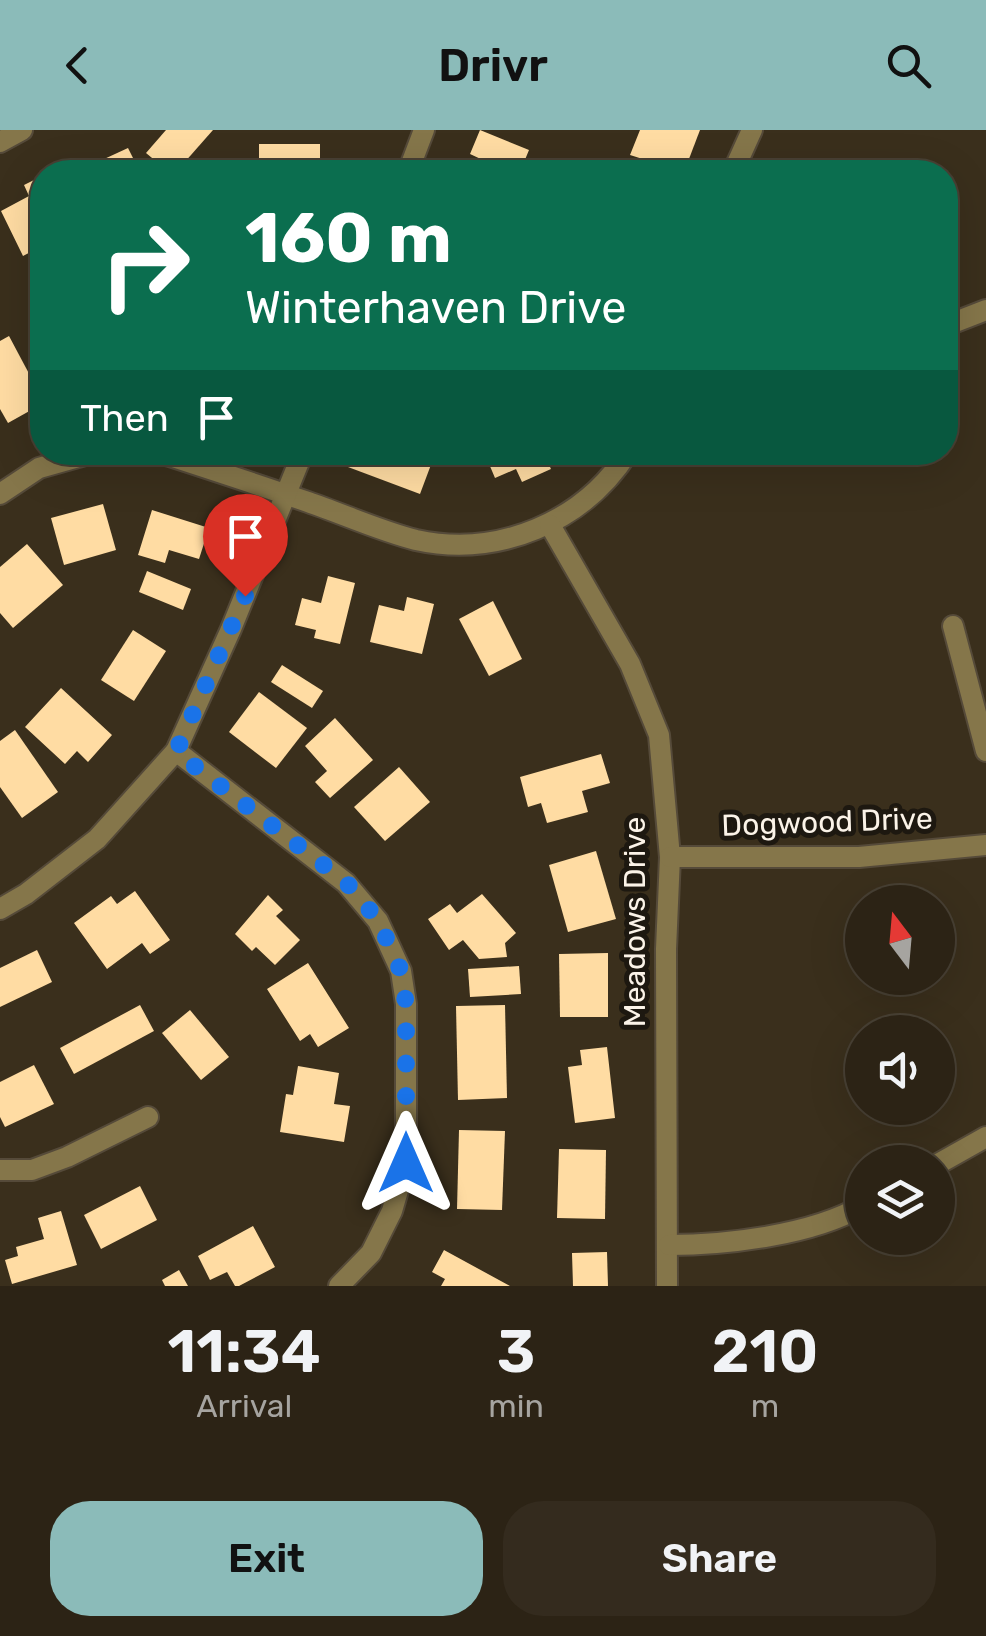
<!DOCTYPE html>
<html lang="en">
<head>
<meta charset="utf-8">
<style>
	:root { --surface:#2c2315; --page:#342b1e; --text:#f1f3f6; --muted:#a6a4a0; --line:#484034; --accent:#8bbbb9 }
	body { margin:0; font-family:Rubik,sans-serif; background:var(--page); color:var(--text); height:100vh; display:flex; flex-direction:column; font-size:38px; white-space:nowrap }
	* { box-sizing:border-box; margin:0 }
	p { font-size:32px; color:var(--muted) }
	.icon { flex:none; width:55px; height:55px; fill:none; stroke:currentColor; stroke-width:2; stroke-linecap:round; stroke-linejoin:round }
	.map { position:relative; height:1156px; overflow:hidden }
	.details { display:flex; flex-direction:column; background:var(--surface); flex:1 }
	.details>* { flex:none }
	.banner { position:absolute; left:30px; top:30px; width:928px; height:305px; border-radius:40px; box-shadow:0 10px 40px #0002,0 0 0 2px var(--line); background:#0b6e4f; color:#fff; overflow:hidden }
	.needle { width:65px; rotate:344deg }
	.tools { position:absolute; left:845px; top:755px; display:grid; gap:20px }
	.tools a { display:grid; place-items:center; width:110px; height:110px; border-radius:50%; background:var(--surface); box-shadow:0 10px 40px #0002,0 0 0 2px var(--line); font-size:50px }
	.pin { position:absolute; display:grid; place-items:center; width:85px; height:85px; color:#fff; margin:-102px -42px; border-radius:50% 50% 50% 0; rotate:-45deg; box-shadow:0 0 10px #0007 }
	.pin .icon { rotate:45deg }
	.me { position:absolute; width:110px; margin:-55px; rotate:0deg; stroke-linejoin:round; filter:drop-shadow(0 0 8px #0008) }
	.turn { display:flex; align-items:center; gap:35px; height:210px; padding:0 50px; font-size:45px }
	.turn .icon { width:130px; height:130px; stroke-width:2.5 }
	.turn b { display:block; font-size:70px; line-height:85px }
	.then { display:flex; align-items:center; height:95px; padding:0 50px; background:#0003; gap:20px; font-size:38px }
	.eta { display:flex; justify-content:space-evenly; align-items:center; height:170px; text-align:center }
	.eta b { font-size:60px; font-weight:600; line-height:70px }
	.button { display:flex; gap:20px; margin-top:auto; padding:20px 50px }
	.button a { flex:1; height:115px; border-radius:40px; background:var(--accent); color:#111; font-size:40px; font-weight:600; line-height:115px; text-align:center }
	.button a+a { background:var(--page); color:var(--text) }
	header { display:flex; justify-content:space-between; align-items:center; height:130px; padding:0 50px; background:var(--accent); color:#111; font-size:45px; font-weight:600 }
	.map>svg:first-child { display:block }
</style>
</head>
<body>
<header><svg class="icon" aria-label="back" viewBox="0 0 24 24"><path d="M15 5l-7 7 7 7"/></svg>Drivr<svg class="icon" aria-label="search" viewBox="0 0 24 24"><circle cx="10" cy="10" r="6"/><path d="M15 15l6 6"/></svg></header>
<div class="map">
<svg width="986" height="1156" viewBox="0 0 986 1156">
	<rect width="100%" height="100%" fill="#3a2f1c"/>
	<g fill="#ffdca3">
		<polygon points="166,0 213,0 176,42 169,42 146,23"/>
		<polygon points="480,0 529,20 522,37 534,42 480,42 485,31 470,24"/>
		<polygon points="640,0 700,0 684,42 630,25"/>
		<polygon points="259,14 320,14 320,37 302,37 302,42 259,42"/>
		<polygon points="128,18 140,42 92,42 89,36"/>
		<polygon points="42,46 42,116 23,126 1,81 29,66 24,55"/>
		<polygon points="9,206 42,268 42,274 8,293 0,279 0,211"/>
		<polygon points="354,322 407,322 432,332 420,364 348,337"/>
		<polygon points="484,322 543,322 551,339 522,352 516,339 495,348"/>
		<polygon points="103,374 116,420 64,435 51,388"/>
		<polygon points="152,380 209,398 199,429 169,420 165,433 138,425"/>
		<polygon points="27,414 63,455 13,498 0,483 0,437"/>
		<polygon points="147,441 191,459 183,480 139,462"/>
		<polygon points="328,446 355,453 340,514 314,508 316,500 295,495 302,468 321,473"/>
		<polygon points="407,467 434,474 422,524 370,512 379,475 404,481"/>
		<polygon points="493,471 522,529 489,546 459,489"/>
		<polygon points="133,500 166,521 134,571 101,550"/>
		<polygon points="282,535 323,561 312,578 271,552"/>
		<polygon points="61,558 112,605 88,632 77,621 65,634 25,597"/>
		<polygon points="259,562 307,598 276,638 229,602"/>
		<polygon points="335,588 373,630 330,668 315,652 327,641 305,616"/>
		<polygon points="15,600 58,662 22,688 0,657 0,611"/>
		<polygon points="601,624 610,653 582,661 588,682 547,693 541,673 528,677 520,647"/>
		<polygon points="399,637 430,672 385,711 354,677"/>
		<polygon points="596,721 616,789 568,802 549,735"/>
		<polygon points="135,761 170,810 150,824 142,813 107,839 74,793 111,766 117,774"/>
		<polygon points="482,764 516,803 505,813 507,827 479,829 463,810 449,820 428,789 450,774 457,783"/>
		<polygon points="268,765 283,780 276,786 300,810 275,835 256,817 252,821 235,804"/>
		<polygon points="37,820 52,852 0,877 0,838"/>
		<polygon points="608,823 608,887 560,887 559,824"/>
		<polygon points="308,833 349,898 318,917 310,904 300,911 267,859"/>
		<polygon points="519,836 521,864 470,867 468,839"/>
		<polygon points="140,875 154,901 74,944 60,918"/>
		<polygon points="505,875 507,968 458,970 456,876"/>
		<polygon points="190,880 229,927 201,950 162,903"/>
		<polygon points="607,917 615,988 575,993 568,937 582,935 580,920"/>
		<polygon points="34,935 54,974 5,997 0,987 0,952"/>
		<polygon points="298,936 339,943 334,974 350,976 344,1012 280,1002 286,964 293,965"/>
		<polygon points="459,1000 505,1001 502,1080 457,1079"/>
		<polygon points="559,1019 606,1020 605,1089 557,1088"/>
		<polygon points="140,1056 157,1090 101,1119 84,1085"/>
		<polygon points="61,1081 77,1135 12,1154 5,1130 18,1126 16,1117 44,1109 38,1088"/>
		<polygon points="253,1096 275,1137 239,1156 235,1156 227,1142 210,1150 198,1126"/>
		<polygon points="444,1120 510,1156 441,1156 445,1149 432,1142"/>
		<polygon points="607,1122 608,1156 573,1156 572,1123"/>
		<polygon points="179,1140 188,1156 165,1156 162,1150"/>
	</g>
	<g fill="none" stroke-linecap="round" stroke-linejoin="round">
		<g stroke="#554a39" stroke-width="24">
			<g id="minor">
				<polyline points="0,12 22,0"/>
				<polyline points="408,42 424,0"/>
				<polyline points="733,42 752,0"/>
				<polyline points="945,196 986,180"/>
				<path d="M151 322 170 326C216 341 262 356 308 372 343 384 380 401 416 410 498 428 584 392 628 322"/>
				<polyline points="0,364 39,338 96,322"/>
				<polyline points="550,395 630,534 659,605 670,727 666,819 667,1156"/>
				<polyline points="953,496 986,621"/>
				<polyline points="176,621 346,753 378,791 401,841 406,874 406,1033 392,1081 371,1123 339,1156"/>
				<polyline points="670,727 859,727 986,715"/>
				<polyline points="0,779 26,764 97,709 176,621 231,499 303,322"/>
				<polyline points="938,1034 986,1007"/>
				<polyline points="0,1040 32,1040 67,1027 148,987"/>
				<path d="M669 1115C727 1115 812 1105 862 1076"/>
			</g>
		</g>
		<use href="#minor" stroke="#85764a" stroke-width="20"/>
	</g>
	<g fill="none" stroke-linecap="round" stroke-linejoin="round">
		<polyline stroke="#1a73e8" stroke-width="18" stroke-dasharray="0 32.4" points="245,466 176,622 346,752 378,790 401,841 406,874 406,1033"/>
	</g>
	<g text-anchor="middle" dominant-baseline="central" stroke-width="10" stroke-linejoin="round" paint-order="stroke">
		<g font-size="30" fill="#fbf3e8" stroke="#1d1810">
			<text transform="translate(827 692) rotate(-2)">Dogwood Drive</text>
			<text transform="translate(635 792) rotate(-90)">Meadows Drive</text>
		</g>
	</g>
</svg>
<div class="tools">
<a><svg class="needle" viewBox="-14 -14 28 28"><path d="M0-13l5 13h-10z" fill="#e53935"/><path d="M0 13l5-13h-10z" fill="#a6a4a0"/></svg></a>
<a><svg class="icon" aria-label="sound" viewBox="0 0 24 24"><path d="M4 9h4l5-4v14l-5-4H4zM17 9q2 3 0 6"/></svg></a>
<a><svg class="icon" aria-label="layers" viewBox="0 0 24 24"><path d="M12 4l9 5-9 5-9-5zM3 14l9 5 9-5"/></svg></a>
</div>
<div class="pin" style="left:245px;top:466px;background:#d93025"><svg class="icon" aria-label="arrive" viewBox="0 0 24 24"><path d="M6 21V4h12l-3 4 3 4H6"/></svg></div>
<svg class="me" style="left:406px;top:1033px" viewBox="-20 -20 40 40"><path d="M0-17L14 15 0 8-14 15z" fill="#1a73e8" stroke="#fff" stroke-width="4"/></svg>
<div class="banner">
<div class="turn"><svg class="icon" aria-label="right" viewBox="0 0 24 24"><path d="M7 20v-9h11M14 6l5 5-5 5"/></svg><div><b>160 m</b>Winterhaven Drive</div></div>
<div class="then">Then<svg class="icon" aria-label="arrive" viewBox="0 0 24 24"><path d="M6 21V4h12l-3 4 3 4H6"/></svg></div>
</div>
</div>
<section class="details">
<div class="eta">
<div><b>11:34</b><p>Arrival</p></div>
<div><b>3</b><p>min</p></div>
<div><b>210</b><p>m</p></div>
</div>
<div class="button"><a>Exit</a><a>Share</a></div>
</section>
</body>
</html>
